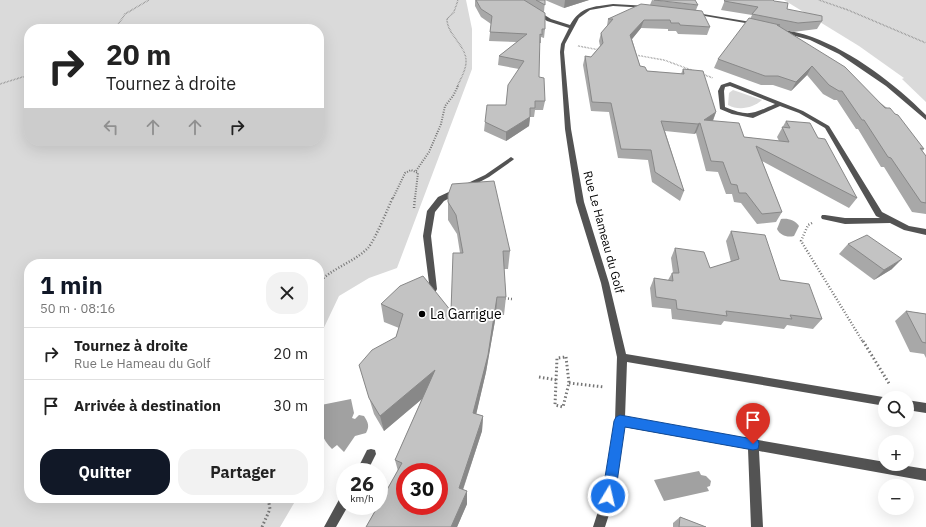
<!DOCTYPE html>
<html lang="fr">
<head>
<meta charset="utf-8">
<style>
	:root { --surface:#fff; --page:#f2f2f2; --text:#222; --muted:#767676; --line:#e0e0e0; --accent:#111827 }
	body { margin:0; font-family:"IBM Plex Sans",sans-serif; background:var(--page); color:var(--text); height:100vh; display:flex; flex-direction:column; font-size:15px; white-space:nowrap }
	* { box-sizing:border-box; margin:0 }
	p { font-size:13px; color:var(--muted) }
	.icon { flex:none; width:22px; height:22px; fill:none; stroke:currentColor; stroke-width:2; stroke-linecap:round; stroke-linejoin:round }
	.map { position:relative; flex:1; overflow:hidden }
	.side { position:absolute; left:24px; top:259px; width:300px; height:244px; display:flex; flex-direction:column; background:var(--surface); border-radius:16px; box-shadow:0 4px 16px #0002 }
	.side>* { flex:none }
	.hud { position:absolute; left:24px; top:24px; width:300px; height:122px; border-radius:16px; box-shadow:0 4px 16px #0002; background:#fff; color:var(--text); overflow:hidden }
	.tools { position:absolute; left:878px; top:391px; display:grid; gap:8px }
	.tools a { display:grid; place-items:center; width:36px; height:36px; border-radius:50%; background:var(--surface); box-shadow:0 4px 16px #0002; font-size:20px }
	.speed { position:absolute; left:336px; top:463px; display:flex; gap:8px; font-size:20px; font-weight:700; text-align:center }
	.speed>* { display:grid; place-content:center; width:52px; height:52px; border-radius:50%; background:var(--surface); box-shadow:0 4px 16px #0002; line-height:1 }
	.speed small { font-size:10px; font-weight:400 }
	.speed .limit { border:6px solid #d22; background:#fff; color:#111 }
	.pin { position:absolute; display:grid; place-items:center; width:34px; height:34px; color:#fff; margin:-41px -17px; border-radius:50% 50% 50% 0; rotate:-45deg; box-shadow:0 0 4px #0007 }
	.pin .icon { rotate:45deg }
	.me { position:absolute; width:44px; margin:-22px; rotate:9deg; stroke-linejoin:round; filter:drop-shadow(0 0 3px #0008) }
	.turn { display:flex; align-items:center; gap:14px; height:84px; padding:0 16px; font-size:18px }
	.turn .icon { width:52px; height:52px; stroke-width:2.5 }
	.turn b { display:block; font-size:28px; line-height:34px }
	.lanes { display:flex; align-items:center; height:38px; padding:0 16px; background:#0003; justify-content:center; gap:20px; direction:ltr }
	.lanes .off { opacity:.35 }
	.round { display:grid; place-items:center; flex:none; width:42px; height:42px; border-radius:16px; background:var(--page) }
	.headline { display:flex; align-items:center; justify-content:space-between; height:68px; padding:0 16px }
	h1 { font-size:24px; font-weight:700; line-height:30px; color:var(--accent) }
	.button { display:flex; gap:8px; margin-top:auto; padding:8px 16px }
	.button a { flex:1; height:46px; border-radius:16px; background:var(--accent); color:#fff; font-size:16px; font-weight:700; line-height:46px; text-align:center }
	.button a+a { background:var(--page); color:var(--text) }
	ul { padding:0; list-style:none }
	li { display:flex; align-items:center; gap:12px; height:52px; padding:0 16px; border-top:1px solid var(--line) }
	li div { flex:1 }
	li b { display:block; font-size:15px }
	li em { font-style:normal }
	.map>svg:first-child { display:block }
</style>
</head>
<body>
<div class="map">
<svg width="926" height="527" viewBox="0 0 926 527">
	<rect width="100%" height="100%" fill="#fff"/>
	<g fill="#dadada" fill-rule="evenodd">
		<path d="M0 0H466L472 29V69L397 268 369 278 339 296 319 338V264H29V498H297L280 527H0ZM29 29H319V141H29Z"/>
		<polygon points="784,0 926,0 926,102 902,79 904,78 859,46"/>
		<path d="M733 90 762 100C753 108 739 111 728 105L729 93Z"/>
	</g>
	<g fill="#a1a1a1">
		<path d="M781 219C788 218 795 220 799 226L794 236C787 238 780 235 777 229Z"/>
		<path d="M351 399 354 413 352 418 355 419 359 415 364 416C368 422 370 426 366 433L355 436 344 452 337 445 332 449C322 439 319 429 319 414L322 413 321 405Z"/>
		<polygon points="699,471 701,475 706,476 711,481 710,486 707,487 709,491 664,501 654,480"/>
	</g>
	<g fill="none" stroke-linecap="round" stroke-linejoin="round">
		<g stroke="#757575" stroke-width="1.5" stroke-dasharray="0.5 1" stroke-linecap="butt">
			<polyline points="819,0 848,10 926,43"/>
			<polyline points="115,29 125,14 149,0"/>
			<polyline points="578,46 600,50"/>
			<polyline points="635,55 664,60 694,71"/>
			<polyline points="702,74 713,78"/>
			<polyline points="0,84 29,75"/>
			<path d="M457 87C460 80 466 70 466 62 467 46 447 35 447 19L454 12 458 0"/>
		</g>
		<g stroke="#757575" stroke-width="2" stroke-dasharray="1 1.5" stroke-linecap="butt">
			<polyline points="416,171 429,152 441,124 445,106 453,96 458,86"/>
			<polyline points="393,198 405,173 411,170 418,173 415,198"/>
		</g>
		<g stroke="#757575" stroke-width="2.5" stroke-dasharray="1 2" stroke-linecap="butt">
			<polyline points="414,208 415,197"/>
			<polyline points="812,223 808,225 801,241 863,342"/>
			<path d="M319 282C333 268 354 262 368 248 375 240 388 208 393 197"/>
			<polyline points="502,298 512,299"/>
		</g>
		<g stroke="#757575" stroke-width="3" stroke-dasharray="1.5 2.5" stroke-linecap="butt">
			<polyline points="863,341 890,385"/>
			<polygon points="566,357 569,383 563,407 555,405 557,358"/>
			<polyline points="539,377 557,380"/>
			<polyline points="569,383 604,387"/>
			<polyline points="262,527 270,509 268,498"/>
		</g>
		<g fill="#535353" fill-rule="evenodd">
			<polygon points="511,157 514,159 513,160 489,177 444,201 435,212 431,236 437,289 436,291 430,291 423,236 427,211 438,197 485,175"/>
			<polygon points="371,449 375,450 376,454 367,472 356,472 367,450"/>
			<polygon points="345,494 345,506 348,506 336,527 324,527 341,496"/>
		</g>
		<g fill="#535353" fill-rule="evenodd">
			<path d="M613 4 648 6 650 7 648 8 613 6 590 10 579 18 565 44 564 52 571 129 584 202 609 283 626 354 889 398H885V406L627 362 625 417 885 462V464H895L926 469V481L759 451 763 527H751L748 449 624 427 615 496 605 527H593L603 496 615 421 617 357 601 283 576 202 565 129 560 52 561 44 569 28 547 21 534 12 538 11 551 19 570 25C581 6 593 7 613 4Z"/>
			<polygon points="691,12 757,23 759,24 757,25 693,14 691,14"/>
			<path d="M779 29C790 31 801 33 812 37 853 52 895 84 926 115V120L886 86 839 54 810 40 777 31V30Z"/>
			<path d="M730 82 803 111 829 126 882 212 909 226 926 229V235L904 230 890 223 845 224 822 219 821 217 822 215H825L845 218H880L876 216 825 128 799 113 780 106 753 118 732 114 720 109 718 91 721 85ZM730 86 775 104C752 114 749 117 725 107L724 91 725 87Z"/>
			<polygon points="907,400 926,403 926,413 907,410"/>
		</g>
	</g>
	<g fill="#a8a8a8">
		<polygon points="475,0 545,0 544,12 545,29 544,38 541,37 541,43 539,43 539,77 545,101 543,110 535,110 534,117 530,117 529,126 506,141 484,131 485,122 506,105 519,69 498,65 499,56 517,42 489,41 491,24 481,17 475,6"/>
		<polygon points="545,0 589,0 564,8"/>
		<polygon points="652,0 698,5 696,10 710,27 707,35 678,34 676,31 668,31 668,29 641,28 632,39 640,66 647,71 681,74 683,69 716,112 713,121 744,137 779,141 777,137 786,121 818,138 857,198 849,208 762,161 782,212 776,222 757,224 741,203 734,202 732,194 726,194 718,172 706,171 696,133 694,134 665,131 684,191 680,201 652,182 648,160 618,158 609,112 591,111 583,65 585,56 591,57 600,46 599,41 601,33 607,26 608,19 650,5"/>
		<polygon points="725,0 787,9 822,21 817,29 793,32 785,30 895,114 924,149 922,151 926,156 926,214 912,212 884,167 881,167 858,129 856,129 837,100 834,100 823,94 807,75 791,91 773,85 761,85 714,68 718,59 750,19 752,15 721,10"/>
		<polygon points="448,202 510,251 508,269 504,269 506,297 504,315 496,315 486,372 476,414 483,416 482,431 463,490 467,491 467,504 457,527 366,527 398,471 395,460 422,399 384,431 374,414 359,365 396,337 399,328 384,322 381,304 451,311 460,253 457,234 448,220"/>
		<polygon points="731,231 780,280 822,319 813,329 787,325 784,329 724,321 721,325 672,319 671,309 652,307 650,288 654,278 668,280 672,273 673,273 671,258 675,248 710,268 731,262 726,241"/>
		<polygon points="848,244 892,269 874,280 839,254"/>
		<polygon points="906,311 926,314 926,358 924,354 910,352 895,321"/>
		<polygon points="680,517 706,527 673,527 673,523"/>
	</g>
	<g fill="#888">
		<polygon points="565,0 589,0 564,8"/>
		<polygon points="644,20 641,28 628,44 630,35"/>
		<polygon points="812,66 807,75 791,91 796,82"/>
		<polygon points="716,112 712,122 704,120"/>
		<polygon points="530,117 529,126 506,141 506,132"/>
		<polygon points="700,123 696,133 694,134 698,124"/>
		<polygon points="902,259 892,269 874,280 884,270"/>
		<polygon points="497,297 496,315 486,372 473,428 473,413"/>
		<polygon points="435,370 436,387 384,431 380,416"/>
		<polygon points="483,416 482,431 459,501 459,488"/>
		<polygon points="467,491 467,504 457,527 451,527"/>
	</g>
	<g fill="#c3c3c3" stroke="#888" fill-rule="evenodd">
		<polygon points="476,0 524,0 545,13 545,29 542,29 542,35 540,34 539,77 544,78 545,101 535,101 535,108 530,108 530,117 506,132 485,122 487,105 506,105 508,85 524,61 499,56 527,34 490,32 492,16 481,9"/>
		<polygon points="536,0 545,0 545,5"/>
		<polygon points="654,0 695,0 698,5"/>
		<polygon points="725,0 773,0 774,1 788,3 787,9 822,16 822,21 798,23 752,14 758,7 724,1"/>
		<polygon points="641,4 702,11 710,27 680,25 679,23 671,23 670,20 644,20 630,35 640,66 645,67 647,71 684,74 683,69 703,71 716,112 704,120 739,123 744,137 789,142 782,127 790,128 786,121 810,123 818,138 825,139 857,198 756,146 782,212 762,214 746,193 739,193 737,185 731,184 723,162 711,161 700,123 698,124 661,121 684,191 655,172 651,150 621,149 611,103 592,102 585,56 591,57 603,43 601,33 613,19 608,19"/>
		<polygon points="749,18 780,25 777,25 845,67 885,108 890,108 895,114 898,115 924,149 920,148 926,156 926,203 921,202 891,158 888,157 864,120 862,120 842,91 839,91 829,85 812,66 796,82 778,76 765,76 718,59"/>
		<path d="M494 181 510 251H503L506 297H497L488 355 473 413 483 416 459 488 467 491 451 527H366L378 506H379V504L402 463 395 460 435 370 380 416 369 398 359 365 372 350 396 337 403 314 381 304 400 286 423 276 451 311 453 253H463L456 215 448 202V195L452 184ZM405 472H439V506H405Z"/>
		<polygon points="731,231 765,235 780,280 809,284 822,319 790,315 792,319 726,311 727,316 677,309 676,300 656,297 654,278 673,281 672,273 679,273 675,248 704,252 710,268 739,259"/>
		<polygon points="867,235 902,259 884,270 848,244"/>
		<polygon points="906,311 926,314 926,343 922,342"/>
		<polygon points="680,517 706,527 679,527"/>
	</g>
	<polygon fill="#1a73e8" stroke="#114b97" points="620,415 753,439 758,440 759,444 758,449 753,450 625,427 615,496 613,501 608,503 604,501 602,496 614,421 616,417"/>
	<circle fill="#000" stroke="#fff" stroke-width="1.5" cx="422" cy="314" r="4"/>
	<g text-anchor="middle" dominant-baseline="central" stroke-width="3.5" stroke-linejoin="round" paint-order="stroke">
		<g font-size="12" fill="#000" stroke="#fff">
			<text transform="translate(604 232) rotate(75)">Rue Le Hameau du Golf</text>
		</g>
		<g font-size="14" fill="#000" stroke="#fff" text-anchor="start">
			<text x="430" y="314">La Garrigue</text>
		</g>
	</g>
</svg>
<div class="tools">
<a><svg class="icon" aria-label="search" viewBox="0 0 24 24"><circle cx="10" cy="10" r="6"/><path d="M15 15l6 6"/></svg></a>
<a>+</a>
<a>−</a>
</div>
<div class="speed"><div>26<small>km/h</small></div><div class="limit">30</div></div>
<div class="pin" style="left:753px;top:444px;background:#d93025"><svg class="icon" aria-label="arrive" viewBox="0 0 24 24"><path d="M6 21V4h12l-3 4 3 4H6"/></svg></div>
<svg class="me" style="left:608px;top:496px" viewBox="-20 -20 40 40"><circle r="17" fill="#1a73e8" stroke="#fff" stroke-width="3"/><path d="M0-11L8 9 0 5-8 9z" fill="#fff"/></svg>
<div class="hud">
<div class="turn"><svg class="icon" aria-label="right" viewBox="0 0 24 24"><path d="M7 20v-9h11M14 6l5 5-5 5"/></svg><div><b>20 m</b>Tournez à droite</div></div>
<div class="lanes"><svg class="icon off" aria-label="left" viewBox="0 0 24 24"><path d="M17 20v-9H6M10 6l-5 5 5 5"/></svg><svg class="icon off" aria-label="ahead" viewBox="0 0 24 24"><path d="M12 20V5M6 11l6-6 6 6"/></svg><svg class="icon off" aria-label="ahead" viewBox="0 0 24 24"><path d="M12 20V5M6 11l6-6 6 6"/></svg><svg class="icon" aria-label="right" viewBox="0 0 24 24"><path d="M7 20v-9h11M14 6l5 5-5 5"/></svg></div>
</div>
<section class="side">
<div class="headline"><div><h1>1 min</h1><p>50 m · 08:16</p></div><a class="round"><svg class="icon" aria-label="close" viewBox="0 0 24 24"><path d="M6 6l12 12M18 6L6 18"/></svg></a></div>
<ul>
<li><svg class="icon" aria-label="right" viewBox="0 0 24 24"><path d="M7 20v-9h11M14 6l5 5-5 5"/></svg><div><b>Tournez à droite</b><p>Rue Le Hameau du Golf</p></div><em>20 m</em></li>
<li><svg class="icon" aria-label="arrive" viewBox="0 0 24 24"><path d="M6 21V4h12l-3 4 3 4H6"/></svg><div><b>Arrivée à destination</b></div><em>30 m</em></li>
</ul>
<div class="button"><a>Quitter</a><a>Partager</a></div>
</section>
</div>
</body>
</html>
